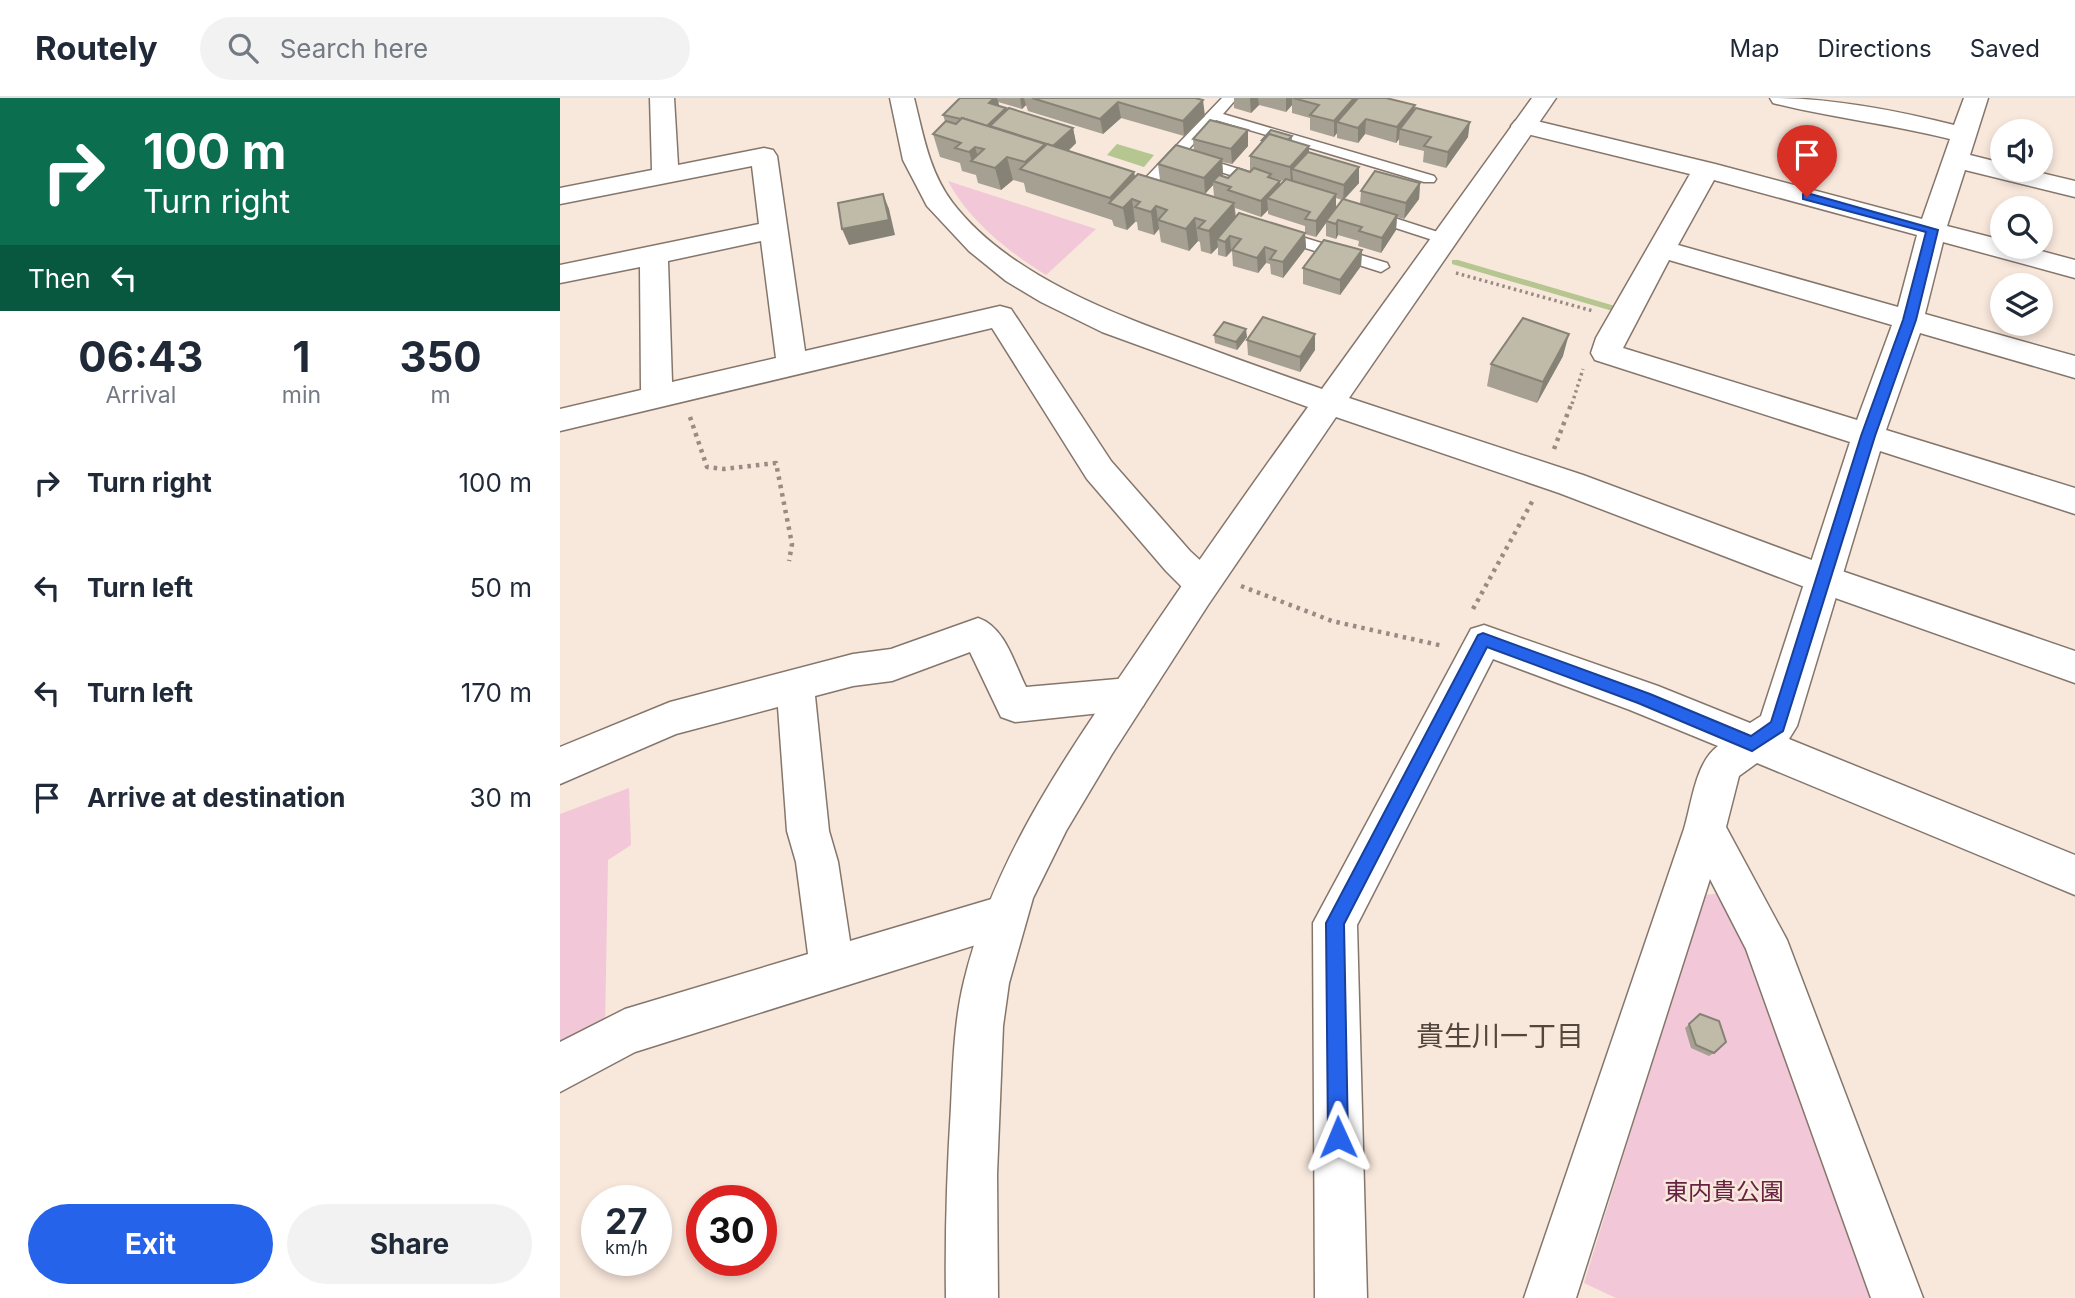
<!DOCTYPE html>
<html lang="en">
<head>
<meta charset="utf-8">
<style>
	:root { --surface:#fff; --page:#f2f2f3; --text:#1f2937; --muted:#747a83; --line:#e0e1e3; --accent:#2563eb }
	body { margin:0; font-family:Inter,"Noto Sans JP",sans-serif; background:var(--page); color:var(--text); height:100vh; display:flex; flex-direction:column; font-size:26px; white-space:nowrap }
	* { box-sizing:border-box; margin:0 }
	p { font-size:23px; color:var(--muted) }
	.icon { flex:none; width:38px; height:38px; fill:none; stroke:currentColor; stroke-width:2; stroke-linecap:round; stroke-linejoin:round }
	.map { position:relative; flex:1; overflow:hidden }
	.details { display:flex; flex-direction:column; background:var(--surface); width:560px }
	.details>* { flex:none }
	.guide { background:#0b6e4f; color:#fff; overflow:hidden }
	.buttons { position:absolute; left:1430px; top:21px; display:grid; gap:14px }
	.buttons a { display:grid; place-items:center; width:63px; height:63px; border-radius:50%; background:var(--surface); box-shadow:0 4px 10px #0003; font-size:35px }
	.speed { position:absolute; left:21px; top:1087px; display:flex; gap:14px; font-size:35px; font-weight:700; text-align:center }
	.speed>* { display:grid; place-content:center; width:91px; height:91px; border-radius:50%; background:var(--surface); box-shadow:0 4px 10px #0003; line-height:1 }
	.speed small { font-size:18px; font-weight:400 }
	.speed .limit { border:10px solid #d22; background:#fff; color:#111 }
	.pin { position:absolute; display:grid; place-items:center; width:60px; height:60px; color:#fff; margin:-72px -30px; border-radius:50% 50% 50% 0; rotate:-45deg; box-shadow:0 0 7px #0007 }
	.pin .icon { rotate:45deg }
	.me { position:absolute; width:77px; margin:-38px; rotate:359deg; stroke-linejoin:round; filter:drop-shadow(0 0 5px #0008) }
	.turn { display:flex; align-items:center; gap:24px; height:147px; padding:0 28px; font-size:32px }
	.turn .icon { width:91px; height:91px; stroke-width:2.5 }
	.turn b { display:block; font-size:49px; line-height:60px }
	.then { display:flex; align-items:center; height:66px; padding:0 28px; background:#0003; gap:14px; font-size:26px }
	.eta { display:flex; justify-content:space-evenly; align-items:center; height:119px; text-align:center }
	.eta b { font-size:42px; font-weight:700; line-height:49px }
	.primary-button { display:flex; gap:14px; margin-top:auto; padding:14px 28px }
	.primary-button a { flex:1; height:80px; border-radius:42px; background:var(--accent); color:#fff; font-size:28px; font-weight:700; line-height:80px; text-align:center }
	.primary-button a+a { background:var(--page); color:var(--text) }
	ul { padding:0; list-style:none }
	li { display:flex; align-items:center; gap:21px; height:105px; padding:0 28px }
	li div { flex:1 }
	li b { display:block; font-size:26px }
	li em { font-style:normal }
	header { display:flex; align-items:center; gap:42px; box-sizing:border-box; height:98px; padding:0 35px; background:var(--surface); border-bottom:2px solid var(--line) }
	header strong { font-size:33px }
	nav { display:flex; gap:38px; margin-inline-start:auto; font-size:24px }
	.search { width:490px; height:63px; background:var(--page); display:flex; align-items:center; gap:18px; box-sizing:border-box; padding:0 24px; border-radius:38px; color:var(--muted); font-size:26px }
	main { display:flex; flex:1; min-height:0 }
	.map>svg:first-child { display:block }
</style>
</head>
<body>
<header>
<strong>Routely</strong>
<div class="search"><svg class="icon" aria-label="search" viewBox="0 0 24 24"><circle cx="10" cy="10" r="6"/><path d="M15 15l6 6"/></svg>Search here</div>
<nav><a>Map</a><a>Directions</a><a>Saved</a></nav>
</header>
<main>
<section class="details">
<div class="guide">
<div class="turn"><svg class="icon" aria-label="right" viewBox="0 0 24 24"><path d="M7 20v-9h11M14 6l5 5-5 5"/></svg><div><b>100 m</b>Turn right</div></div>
<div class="then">Then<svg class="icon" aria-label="left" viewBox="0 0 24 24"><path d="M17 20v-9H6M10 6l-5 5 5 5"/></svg></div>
</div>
<div class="eta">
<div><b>06:43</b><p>Arrival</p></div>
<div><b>1</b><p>min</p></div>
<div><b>350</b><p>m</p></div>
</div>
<ul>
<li><svg class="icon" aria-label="right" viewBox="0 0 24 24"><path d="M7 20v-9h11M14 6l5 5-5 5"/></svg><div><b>Turn right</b></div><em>100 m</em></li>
<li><svg class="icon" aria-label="left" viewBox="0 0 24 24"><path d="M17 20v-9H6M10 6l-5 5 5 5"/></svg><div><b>Turn left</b></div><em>50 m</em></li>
<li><svg class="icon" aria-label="left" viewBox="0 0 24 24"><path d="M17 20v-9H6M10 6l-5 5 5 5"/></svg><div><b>Turn left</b></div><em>170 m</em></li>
<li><svg class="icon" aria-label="arrive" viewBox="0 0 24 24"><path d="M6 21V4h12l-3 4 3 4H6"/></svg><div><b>Arrive at destination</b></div><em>30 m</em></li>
</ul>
<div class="primary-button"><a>Exit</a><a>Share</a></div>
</section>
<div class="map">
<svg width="1515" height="1200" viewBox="0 0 1515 1200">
	<rect width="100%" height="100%" fill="#f8e7db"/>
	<g fill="#f2c7d8">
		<path d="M388 83 536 131 486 177C449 154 409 123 388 83Z"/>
		<polygon points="69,690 71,747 48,762 45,929 0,960 0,716"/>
		<polygon points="1162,795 1193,850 1317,1200 1056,1200 1024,1185 1144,797"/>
	</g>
	<polygon fill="#b6c690" points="557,46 594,57 584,69 547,57"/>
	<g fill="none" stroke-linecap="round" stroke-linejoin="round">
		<polygon fill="#b6c690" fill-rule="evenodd" points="892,162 898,162 1055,208 1056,210 1055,212 1049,212 892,166"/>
		<g stroke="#85766c" stroke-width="3">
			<g id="lane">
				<polygon points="662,0 677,0 663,16 874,78 876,81 874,84 864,84 656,22 590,92 595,96 593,99 575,97 573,94 575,91"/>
				<polygon points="637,58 704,79 706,82 699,86 632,65 632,59"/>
				<polygon points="810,112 890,138 893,141 885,146 805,120 803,117 805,114"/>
				<polygon points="719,132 827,165 829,169 821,174 714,140 711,137"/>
			</g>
		</g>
		<g stroke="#85766c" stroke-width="3">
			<g id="street">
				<path d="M90 0H114L118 67 204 50 213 52 217 58 245 253 440 208 451 211 551 363 630 453 654 475 659 485 654 495 641 499 628 495 606 473 527 381 432 230 0 333V311L81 292 80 169 0 185V167L199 126 192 68 0 106V90L92 72ZM201 143 216 260 112 284 108 163Z"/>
				<path d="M1210 0C1272 0 1334 12 1394 27L1404 0H1428L1410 57 1442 65V72H1469L1515 83V99L1405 72 1387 128 1442 142V149H1466L1515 162V180L1383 144 1365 216 1515 258V280L1360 235 1326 332 1515 390V416L1320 353 1237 628 1229 641 1515 757V797L1197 665 1179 678 1166 729 1227 842 1363 1200H1311L1186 851 1150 781 1016 1200H964L1124 731C1132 705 1135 665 1158 648L1070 612 933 561 797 827 807 1200H755L753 825 911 531 924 527 1098 588 1190 625 1201 618 1290 344 1035 262 1031 255 1036 240 1130 76 955 33 951 28 955 23 964 20 1155 66 1362 121 1390 41C1331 26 1272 20 1213 5ZM1154 82 1357 137 1338 209 1118 147ZM1109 162 1332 227 1297 322 1063 250Z"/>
				<path d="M418 520C445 529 454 565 466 589L569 580 583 584 588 596 583 608 569 612 455 624 441 619 410 554 332 583 293 588 255 598 269 733 278 764 290 843 445 797 460 803 467 818 460 833 75 954 0 994V944L65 911 248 856 236 764 227 733 218 609 116 636 0 686V649L110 604 293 556 331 551Z"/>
			</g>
		</g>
		<g stroke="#85766c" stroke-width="3">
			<path id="secondary" d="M330 0H354C363 36 369 73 392 104 448 178 558 218 642 248 682 263 722 277 762 291L972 0H996L789 300 1023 377 1276 471 1515 553V585L1250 491 999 395 776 319 648 507 552 656 506 733 473 800 449 885 443 928 437 1076 438 1200H386C385 1136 387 1073 391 1009 393 968 394 924 404 883 433 763 503 662 572 561 629 476 688 392 748 309L542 234 481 204 446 183 409 153 367 108 343 62Z"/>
		</g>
		<g stroke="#978b84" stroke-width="3.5" stroke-dasharray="2.5 3.5" stroke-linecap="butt">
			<polyline points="896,175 1033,213"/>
			<polyline points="1012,306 1023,271"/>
		</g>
		<g stroke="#978b84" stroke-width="4.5" stroke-dasharray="3.5 5" stroke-linecap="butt">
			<polyline points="130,319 147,369 164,371 216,365 232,446 229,463"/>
			<polyline points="994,351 1012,304"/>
			<polyline points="681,488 772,523 883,548"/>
			<polyline points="913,511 973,402"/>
		</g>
		<use href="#lane" fill="#fff" fill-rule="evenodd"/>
		<use href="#street" fill="#fff" fill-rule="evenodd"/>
		<use href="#secondary" fill="#fff" fill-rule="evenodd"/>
	</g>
	<g fill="#a5a091" fill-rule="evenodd">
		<path d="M400 0H635L645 18 624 38 561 20 543 36 468 13 466 7 462 11 438 4 439 8 446 10V13L513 30 516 45 508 53 574 74 575 80 654 98 653 87 645 96 600 82 598 66 634 53 633 41 688 48 672 66 662 64 663 76 662 78 668 80 690 74V58L702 44V42L732 38V43L749 48V54L799 85 784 102 800 106 801 93 860 85 859 101 844 121 837 119 836 132 821 155 798 148 799 143 778 137 776 141 766 138V125L756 139 745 136 746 150 723 180 711 176 710 166 706 165 698 175 673 168 672 153 666 159 658 157V149L651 156 641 153 640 144 638 143 629 153 601 144 599 131 594 137 578 132 577 124H575L567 132 554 128 552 122 466 94 464 85 453 82 441 92 418 85 416 77 402 73 400 65 380 59 373 36 385 23 383 17ZM711 79 724 83 720 87V83L711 80ZM776 100 782 102 776 110ZM675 110 701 119 708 112V116L745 128V135L676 119Z"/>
		<polygon points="674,0 826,0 854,12 908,39 886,70 863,64 864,53 839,47 839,41 836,45 805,36 798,45 777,40 777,35 774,39 750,32 750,20 732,15 732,7 726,14 699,7 691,15 674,10"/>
		<polygon points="802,152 801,168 780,197 743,186 743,170"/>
		<polygon points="755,236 755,252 740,274 688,257 687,242"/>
		<polygon points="654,237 687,239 677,252 655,245"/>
		<polygon points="1003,258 977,305 927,288 931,266"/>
		<polygon points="1140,916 1154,955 1149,958 1131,950 1125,930"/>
	</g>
	<g fill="#868276">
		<polygon points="434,0 437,0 441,13 429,5"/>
		<polygon points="460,0 464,0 466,7 462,11"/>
		<polygon points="690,0 698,0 699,7 691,15"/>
		<polygon points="726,0 732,0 732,7 726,14"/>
		<polygon points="794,0 800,0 777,24 777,35 774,39 774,23"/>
		<polygon points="643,2 645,18 624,38 623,23"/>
		<polygon points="558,4 561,20 543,36 540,21"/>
		<polygon points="855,7 853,23 840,31 839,41 836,45 837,29"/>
		<polygon points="446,10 450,25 430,28 433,41 426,28"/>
		<polygon points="806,21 805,36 798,45 798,30"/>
		<polygon points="910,24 908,39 886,70 888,54"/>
		<polygon points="513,30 516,45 497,64 493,48"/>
		<polygon points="688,32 688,48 672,66 671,51"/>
		<polygon points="485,46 490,69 467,73 465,64"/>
		<polygon points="749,48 749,63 732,71 733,82 731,85 730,69"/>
		<polygon points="415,49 420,65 412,63 409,54"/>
		<polygon points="447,59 453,82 441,92 435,70"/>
		<polygon points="662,61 663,76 656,84 653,83 653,87 645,96 644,80"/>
		<polygon points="799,69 799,85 783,102 784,87"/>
		<polygon points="574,74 578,97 572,101 575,124 567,132 563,110 551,106 550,100"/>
		<polygon points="720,83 720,99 707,100 708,112 701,119 701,103"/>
		<polygon points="860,85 859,101 844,121 846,105"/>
		<polygon points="323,96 329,111 335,137 289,147 282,131"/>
		<polygon points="776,96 776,112 766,123 766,125 756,139 756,123"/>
		<polygon points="674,105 676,128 657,141 658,149 651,156 649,133"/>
		<polygon points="596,108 599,131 594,137 591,114"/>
		<polygon points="837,117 836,132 821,155 822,140"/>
		<polygon points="635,120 638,143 629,153 626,131"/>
		<polygon points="778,122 778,137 776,141 776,126"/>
		<polygon points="745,135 746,150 723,180 723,164"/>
		<polygon points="670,138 671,153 666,159 665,144"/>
		<polygon points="705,149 706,165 698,175 697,160"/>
		<polygon points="802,152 801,168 780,197 780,182"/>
		<polygon points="686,231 687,239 677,252 676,244"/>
		<polygon points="755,236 755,252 740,274 740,259"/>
		<polygon points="1009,236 1003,258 977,305 983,284"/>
	</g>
	<g fill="#c0baa9" stroke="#868276" stroke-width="2">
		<polygon points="400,0 434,0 429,5 446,10 427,28 402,20 401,21 383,17"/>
		<polygon points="472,0 635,0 643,2 623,23 558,4 540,21"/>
		<polygon points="733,0 794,0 774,23 750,17 759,7"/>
		<polygon points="798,0 826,0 855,7 837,29 806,21 798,30 777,24"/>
		<polygon points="449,10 513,30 493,48 430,28"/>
		<polygon points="856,10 910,24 888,54 864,48 871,39 840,31"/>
		<polygon points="402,20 485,46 465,64 447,59 435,70 411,63 424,51 415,49 409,54 395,50 401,45 373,36 386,23 396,26"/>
		<polygon points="650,22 688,32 671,51 633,41"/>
		<polygon points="711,32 732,38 728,42 709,36 703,42 702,42"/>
		<polygon points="709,36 749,48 730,69 690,58"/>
		<polygon points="487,46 574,74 550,100 460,71"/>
		<polygon points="616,47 662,61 644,80 598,66"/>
		<polygon points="748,54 799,69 784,87 732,71"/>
		<polygon points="678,70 690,74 694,70 711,76 708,79 720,83 701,103 668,92 671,89 653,83 659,77 668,80"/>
		<polygon points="815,73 860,85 846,105 801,93"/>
		<polygon points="578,76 674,105 649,133 638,130 645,123 635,120 626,131 598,122 607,112 596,108 591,114 575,109 580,104 572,101 563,110 549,105"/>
		<polygon points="726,81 776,96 756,123 745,121 750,114 707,100"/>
		<polygon points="323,96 329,122 282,131 278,105"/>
		<polygon points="783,101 837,117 822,140 799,133 802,129 778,122 776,126 766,123"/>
		<polygon points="679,115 745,135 723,164 710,161 716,153 705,149 697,160 672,152 681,141 670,138 665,144 657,141"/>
		<polygon points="764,142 802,152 780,182 743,170"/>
		<polygon points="703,219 755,236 740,259 687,242"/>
		<polygon points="963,220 1009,236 983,284 931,266"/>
		<polygon points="664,224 686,231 676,244 654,237"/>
		<polygon points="1140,916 1159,923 1166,944 1154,955 1136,947 1129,926"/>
	</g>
	<polygon fill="#2563eb" stroke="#184099" stroke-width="2" points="1247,95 1378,132 1356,222 1315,338 1223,633 1192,653 1078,605 927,549 784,826 788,1039 785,1046 778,1049 771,1046 768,1039 766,825 918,537 923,535 1090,596 1191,638 1211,624 1301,338 1343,222 1366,134 1243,101 1243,96"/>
	<g text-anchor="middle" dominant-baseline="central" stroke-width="5" stroke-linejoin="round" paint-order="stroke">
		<g font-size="24" fill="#672244" stroke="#f8e7db">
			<text x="1164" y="1093">東内貴公園</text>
		</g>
		<g font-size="28" fill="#53463c" stroke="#f8e7db">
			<text x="940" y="938">貴生川一丁目</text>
		</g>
	</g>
</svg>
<div class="buttons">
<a><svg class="icon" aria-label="sound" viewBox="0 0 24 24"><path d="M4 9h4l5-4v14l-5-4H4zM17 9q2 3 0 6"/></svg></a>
<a><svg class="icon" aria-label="search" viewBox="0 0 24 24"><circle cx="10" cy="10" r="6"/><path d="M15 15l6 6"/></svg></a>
<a><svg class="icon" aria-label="layers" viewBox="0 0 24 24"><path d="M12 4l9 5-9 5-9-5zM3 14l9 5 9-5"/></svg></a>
</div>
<div class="speed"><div>27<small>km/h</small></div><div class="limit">30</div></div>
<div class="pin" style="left:1247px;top:99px;background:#d93025"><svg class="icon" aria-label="arrive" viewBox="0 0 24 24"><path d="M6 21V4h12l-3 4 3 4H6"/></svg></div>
<svg class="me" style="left:778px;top:1039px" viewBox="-20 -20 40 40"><path d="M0-17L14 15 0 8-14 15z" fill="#2563eb" stroke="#fff" stroke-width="4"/></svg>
</div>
</main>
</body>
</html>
